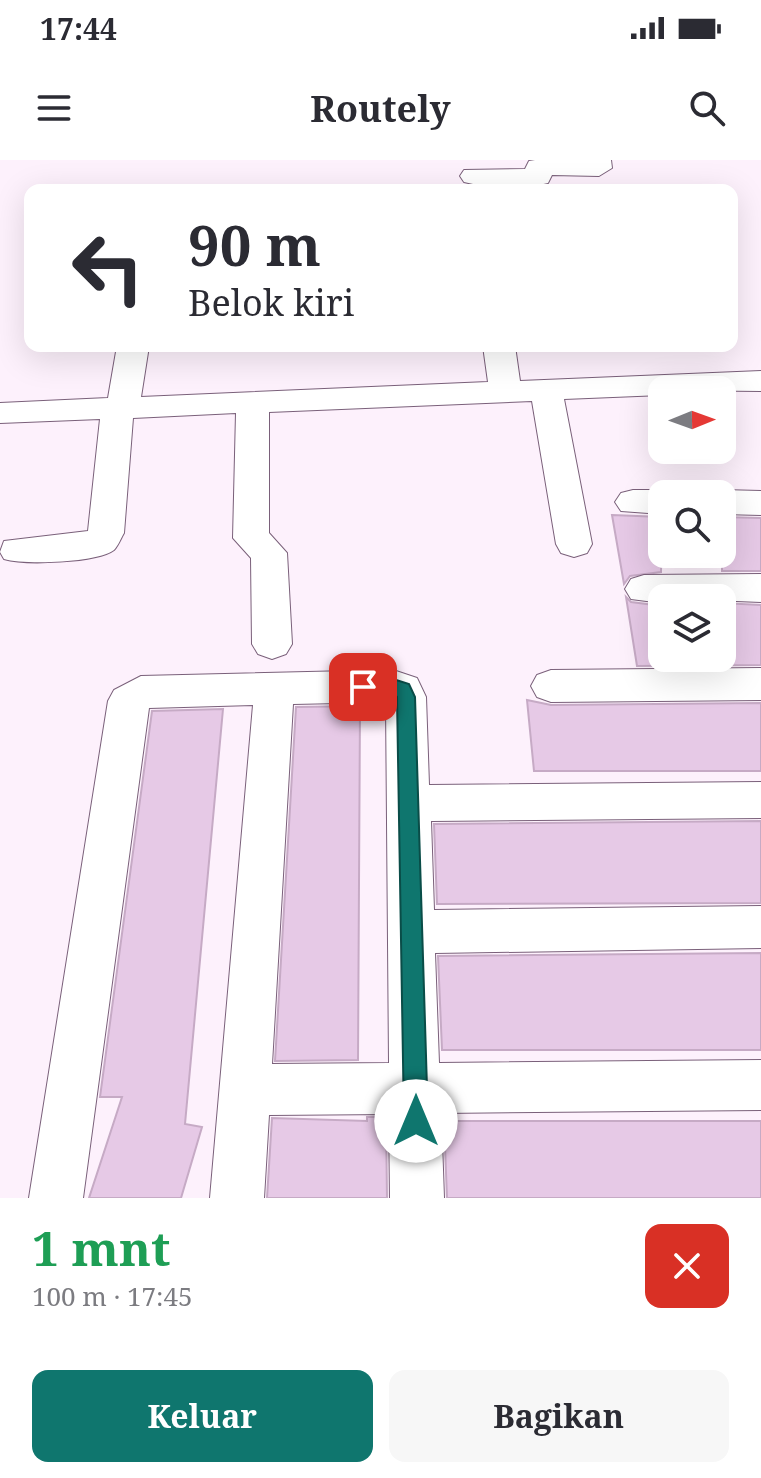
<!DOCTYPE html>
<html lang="id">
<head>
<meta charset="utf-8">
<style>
	:root { --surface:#fff; --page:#f7f7f7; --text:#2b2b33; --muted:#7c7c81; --accent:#0f766e }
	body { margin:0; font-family:"Noto Serif",serif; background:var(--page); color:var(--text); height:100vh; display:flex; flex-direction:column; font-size:30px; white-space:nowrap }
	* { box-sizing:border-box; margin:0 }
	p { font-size:26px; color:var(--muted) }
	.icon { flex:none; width:44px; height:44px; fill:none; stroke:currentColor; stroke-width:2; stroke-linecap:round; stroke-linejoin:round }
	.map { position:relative; height:1038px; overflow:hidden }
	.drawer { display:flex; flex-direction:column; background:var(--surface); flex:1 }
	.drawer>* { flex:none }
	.hud { position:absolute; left:24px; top:24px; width:714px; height:168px; border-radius:16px; box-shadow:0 8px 32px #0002; background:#fff; color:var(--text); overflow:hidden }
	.needle { width:52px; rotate:89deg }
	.tools { position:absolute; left:648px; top:216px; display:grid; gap:16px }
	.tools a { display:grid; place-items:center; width:88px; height:88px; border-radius:16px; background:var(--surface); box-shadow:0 8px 32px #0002; font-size:40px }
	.pin { position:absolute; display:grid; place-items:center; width:68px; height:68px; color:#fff; margin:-34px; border-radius:16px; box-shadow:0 4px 12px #0006 }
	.me { position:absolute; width:88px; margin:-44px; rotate:0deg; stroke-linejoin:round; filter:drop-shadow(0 0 6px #0008) }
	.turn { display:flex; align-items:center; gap:28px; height:168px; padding:0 32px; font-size:36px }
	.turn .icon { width:104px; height:104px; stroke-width:2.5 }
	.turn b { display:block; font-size:56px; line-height:68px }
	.round { display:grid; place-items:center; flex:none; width:84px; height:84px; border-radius:16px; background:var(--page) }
	.summary { display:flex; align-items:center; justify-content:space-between; height:136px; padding:0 32px }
	h1 { font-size:48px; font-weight:700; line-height:60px; color:#1e9e55 }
	.cta { display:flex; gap:16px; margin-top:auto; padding:16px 32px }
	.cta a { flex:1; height:92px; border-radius:16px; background:var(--accent); color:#fff; font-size:32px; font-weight:700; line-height:92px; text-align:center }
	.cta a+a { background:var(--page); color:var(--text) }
	.status { display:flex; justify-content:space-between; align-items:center; height:56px; padding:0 40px; background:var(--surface); direction:ltr }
	.status svg { height:22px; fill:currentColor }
	header { display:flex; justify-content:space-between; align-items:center; height:104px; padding:0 32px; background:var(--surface); font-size:36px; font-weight:700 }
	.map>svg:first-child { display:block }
</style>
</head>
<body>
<div class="status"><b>17:44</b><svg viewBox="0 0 49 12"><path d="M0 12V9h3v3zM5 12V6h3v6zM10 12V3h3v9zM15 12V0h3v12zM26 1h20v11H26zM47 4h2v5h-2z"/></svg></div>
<header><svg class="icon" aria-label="menu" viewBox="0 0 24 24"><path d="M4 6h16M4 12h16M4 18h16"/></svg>Routely<svg class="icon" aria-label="search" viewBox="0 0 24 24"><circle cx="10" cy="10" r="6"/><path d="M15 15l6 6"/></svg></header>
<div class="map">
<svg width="761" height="1038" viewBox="0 0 761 1038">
	<rect width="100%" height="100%" fill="#fdf1fc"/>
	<g fill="#e6c9e6" stroke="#c6aac5" stroke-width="2">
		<polygon points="612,355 662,357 661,412 630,416 624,424"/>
		<polygon points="722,357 761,358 761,411 722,411"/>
		<polygon points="626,437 631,442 662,446 662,498 722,498 722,443 761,445 761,505 637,506"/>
		<polygon points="527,540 551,545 761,543 761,611 534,611"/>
		<polygon points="360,546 358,900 275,901 296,547"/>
		<polygon points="223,549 185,964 202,967 181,1038 89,1038 122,937 100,937 152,551"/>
		<polygon points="761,661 761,743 437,744 434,664"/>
		<polygon points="761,793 761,890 442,890 438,796"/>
		<polygon points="367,957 386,957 387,1038 267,1038 272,958 367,961"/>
		<polygon points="444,961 761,961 761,1038 447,1038"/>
	</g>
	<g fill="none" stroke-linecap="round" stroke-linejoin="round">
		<g stroke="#7a607a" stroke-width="2">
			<g id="minor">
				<polygon points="535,0 611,0 612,8 599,16 552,15 548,23 539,25 473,24 464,22 460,16 464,10 525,9 529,1"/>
				<path d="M117 186H149L141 237 488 222 483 186H515L520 221 761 211V231L662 230V235L564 239 592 384 587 393 574 397 561 393 556 384 532 241 269 252V373L287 393 292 484 286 494 272 499 258 494 252 484 251 398 233 378 236 253 133 258 124 373C121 378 118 386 114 390 97 403 24 405 4 399L0 392 4 381 88 371 100 259 0 263V243L108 238Z"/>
				<polygon points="633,330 662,330 675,334 662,334 662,354 621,351 615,342 621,333"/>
				<polygon points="722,330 761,331 761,355 722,354 722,334 709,334"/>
				<polygon points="761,414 761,442 662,438 662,443 631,439 625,429 631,419 644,415"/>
				<polygon points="761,508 761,540 551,542 537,537 531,526 537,515 551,510"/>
				<path d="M393 510 417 518 426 537 429 625 761 622V658L431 661 434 750 761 746V788L435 793 439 903 761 900V950L441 953 444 1038H390L389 954 269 955 264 1038H210L253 545 149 548 83 1038H29L108 541 114 530 141 516ZM386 542 389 903 272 904 293 544Z"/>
			</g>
		</g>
		<use href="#minor" fill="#fff" fill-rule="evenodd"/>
	</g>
	<polygon fill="#0f766e" stroke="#0a4d48" stroke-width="2" points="393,519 409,524 415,537 428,961 424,969 416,972 408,969 404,961 397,537 393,533 363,534 354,527 363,520"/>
</svg>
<div class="tools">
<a><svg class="needle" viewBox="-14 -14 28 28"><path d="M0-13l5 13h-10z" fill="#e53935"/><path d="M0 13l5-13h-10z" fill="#7c7c81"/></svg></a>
<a><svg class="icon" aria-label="search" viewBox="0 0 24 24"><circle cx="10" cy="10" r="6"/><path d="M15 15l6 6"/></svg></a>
<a><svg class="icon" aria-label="layers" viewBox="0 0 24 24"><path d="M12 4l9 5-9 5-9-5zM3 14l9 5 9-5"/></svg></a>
</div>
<div class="pin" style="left:363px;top:527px;background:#d93025"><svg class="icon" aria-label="arrive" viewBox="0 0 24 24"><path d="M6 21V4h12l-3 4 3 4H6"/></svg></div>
<svg class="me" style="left:416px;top:961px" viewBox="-20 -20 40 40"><circle r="19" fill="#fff"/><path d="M0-13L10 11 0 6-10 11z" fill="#0f766e"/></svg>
<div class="hud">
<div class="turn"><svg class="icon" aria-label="left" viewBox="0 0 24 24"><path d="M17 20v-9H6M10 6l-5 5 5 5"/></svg><div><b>90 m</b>Belok kiri</div></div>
</div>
</div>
<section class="drawer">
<div class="summary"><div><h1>1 mnt</h1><p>100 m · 17:45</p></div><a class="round" style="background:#d93025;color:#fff"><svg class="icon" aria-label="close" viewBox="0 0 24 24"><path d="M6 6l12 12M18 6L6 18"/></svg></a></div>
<div class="cta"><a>Keluar</a><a>Bagikan</a></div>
</section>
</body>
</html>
